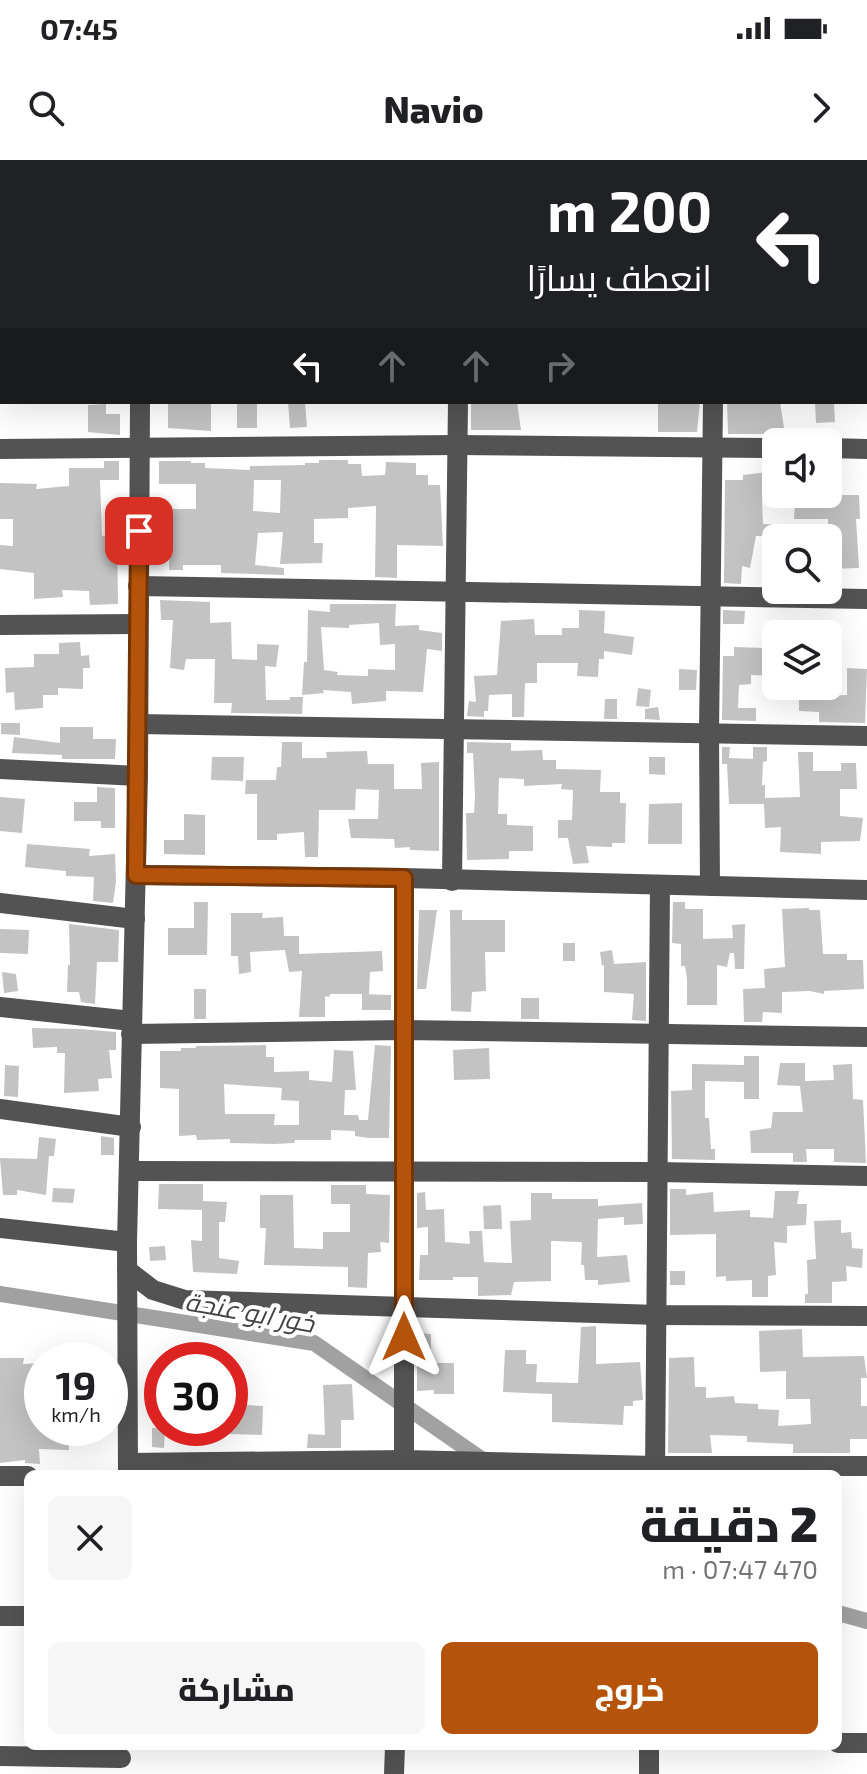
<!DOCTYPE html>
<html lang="ar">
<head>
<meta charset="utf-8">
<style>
	:root { --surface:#fff; --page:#f6f6f6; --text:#202124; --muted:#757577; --accent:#b45309 }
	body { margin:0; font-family:"Exo 2",Cairo,sans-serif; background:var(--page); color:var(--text); direction:rtl; height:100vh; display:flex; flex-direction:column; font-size:30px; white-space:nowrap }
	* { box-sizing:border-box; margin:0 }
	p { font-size:26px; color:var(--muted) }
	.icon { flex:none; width:44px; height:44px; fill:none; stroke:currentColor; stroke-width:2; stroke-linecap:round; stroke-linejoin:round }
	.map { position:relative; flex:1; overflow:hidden; direction:ltr }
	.side { position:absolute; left:24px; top:1310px; width:818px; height:280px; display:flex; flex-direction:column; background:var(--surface); border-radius:12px; box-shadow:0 8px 32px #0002; direction:rtl }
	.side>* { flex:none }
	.guide { position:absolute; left:0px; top:0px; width:868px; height:244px; box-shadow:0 8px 32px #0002; direction:rtl; background:#202124; color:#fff; overflow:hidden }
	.tools { position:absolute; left:762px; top:268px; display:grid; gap:16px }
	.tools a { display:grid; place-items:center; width:80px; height:80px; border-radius:12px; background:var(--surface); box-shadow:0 8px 32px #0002; font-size:40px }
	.speed { position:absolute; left:24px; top:1182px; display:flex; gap:16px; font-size:40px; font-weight:700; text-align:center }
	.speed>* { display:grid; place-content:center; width:104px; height:104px; border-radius:50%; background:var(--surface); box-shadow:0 8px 32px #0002; line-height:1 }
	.speed small { font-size:20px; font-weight:400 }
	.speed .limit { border:12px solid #d22; background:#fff; color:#111 }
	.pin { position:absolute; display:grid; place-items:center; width:68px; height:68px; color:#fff; margin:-34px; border-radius:16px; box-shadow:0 4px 12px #0006 }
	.me { position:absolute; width:88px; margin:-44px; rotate:0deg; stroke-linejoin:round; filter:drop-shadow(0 0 6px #0008) }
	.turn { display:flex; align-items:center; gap:28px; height:168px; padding:0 24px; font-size:36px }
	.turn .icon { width:104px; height:104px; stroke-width:2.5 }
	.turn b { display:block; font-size:56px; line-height:68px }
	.lanes { display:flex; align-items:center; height:76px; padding:0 24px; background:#0003; justify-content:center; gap:40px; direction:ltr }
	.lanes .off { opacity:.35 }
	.round { display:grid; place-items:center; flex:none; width:84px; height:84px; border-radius:12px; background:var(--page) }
	.overview { display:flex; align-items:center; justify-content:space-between; height:136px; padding:0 24px }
	h1 { font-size:48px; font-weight:800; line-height:60px }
	.action { display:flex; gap:16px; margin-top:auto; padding:16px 24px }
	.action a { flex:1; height:92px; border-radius:12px; background:var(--accent); color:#fff; font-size:32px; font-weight:800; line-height:92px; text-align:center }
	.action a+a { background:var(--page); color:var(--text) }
	.status { display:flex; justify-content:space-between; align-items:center; height:56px; padding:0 40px; background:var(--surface); direction:ltr }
	.status svg { height:22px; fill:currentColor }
	header { display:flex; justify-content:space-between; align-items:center; height:104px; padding:0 24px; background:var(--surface); font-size:36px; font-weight:800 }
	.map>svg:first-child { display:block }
</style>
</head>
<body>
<div class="status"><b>07:45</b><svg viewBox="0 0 49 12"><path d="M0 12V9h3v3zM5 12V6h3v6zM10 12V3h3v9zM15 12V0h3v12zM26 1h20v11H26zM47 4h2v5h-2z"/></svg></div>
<header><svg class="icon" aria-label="forward" viewBox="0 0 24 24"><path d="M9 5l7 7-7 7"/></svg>Navio<svg class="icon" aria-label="search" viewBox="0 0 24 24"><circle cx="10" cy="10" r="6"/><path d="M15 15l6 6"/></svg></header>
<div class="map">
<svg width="867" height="1614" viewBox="0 0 867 1614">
	<rect width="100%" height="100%" fill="#fff"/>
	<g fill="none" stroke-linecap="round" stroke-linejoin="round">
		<g stroke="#a1a1a1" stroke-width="16">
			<polyline points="0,1134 314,1183 503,1314"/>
			<polyline points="838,1453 867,1461"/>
		</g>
	</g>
	<g fill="#c3c3c3" fill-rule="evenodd">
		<polygon points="168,242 211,242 211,271 168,268"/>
		<rect x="237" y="242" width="20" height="26"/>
		<polygon points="288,242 305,242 307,267 290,268"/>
		<polygon points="502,242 517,242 521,270 471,270 471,243"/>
		<polygon points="658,242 700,242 697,272 658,272"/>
		<polygon points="727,242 780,242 785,274 728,274"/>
		<polygon points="815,242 834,242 835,262 816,263"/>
		<polygon points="106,244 106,254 120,254 120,275 88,272 88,245"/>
		<path d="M319 300H348V304H361L362 316 385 315 386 302 416 303V315H428V325H440L443 386 397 385V418L375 417 376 346 348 348V358L314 359V383H323L322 403 280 404 283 372 258 373 255 405 284 408V415L221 413V405H183V410H169L170 379H155V361H163V349H196V324H159V301H191V303H205V308L250 310V306L305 305V303H319ZM254 320H281L280 353 253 351Z"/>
		<polygon points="104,301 119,301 119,320 100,320 102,376 117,375 118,444 90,445 89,431 62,430 63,437 34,439 34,413 0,409 0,385 13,386 13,359 0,359 0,323 37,324 36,329 69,326 69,308 104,308"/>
		<polygon points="769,312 770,338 762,339 763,364 802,365 802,378 756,376 750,408 742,406 741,424 724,423 725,320 743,320 743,315"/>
		<polygon points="824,335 859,335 860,359 856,359 859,408 828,409 828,359 794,359 795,342 824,343"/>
		<polygon points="160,440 210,442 210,463 231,462 232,499 257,500 257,484 279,485 276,507 265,506 266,540 290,540 290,537 303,537 302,554 231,553 232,543 214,543 215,499 186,499 184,510 170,508 173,460 161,460"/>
		<path d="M330 444H396L395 466 419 465V470L442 473V491L427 489 423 532 386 531V541L352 544 351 532 323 530 324 533 302 535 304 502H307L308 450 330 452ZM379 463 380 485 395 484V510L368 509V516L337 515 338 512 324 510 321 467 349 468V465Z"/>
		<polygon points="579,450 605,451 604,473 634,477 632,495 604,491 604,499 599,499 598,517 577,516 578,503 537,503 537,523 525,523 524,557 512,557 512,534 489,535 488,551 484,551 484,557 467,556 469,541 476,542 474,516 497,515 501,461 534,459 535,475 562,475 562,468 579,468"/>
		<polygon points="723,450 745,451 744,464 723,464"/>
		<polygon points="80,482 81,496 89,495 90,508 83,508 83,529 58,528 58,535 43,535 43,548 15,550 14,532 6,533 5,508 34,507 34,494 59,494 59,483"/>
		<polygon points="734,487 767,488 767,496 776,497 776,516 751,515 751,524 739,525 738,548 756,548 756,561 722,560 723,496 734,496"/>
		<polygon points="847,508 867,509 865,563 819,562 819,552 799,551 799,537 847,535"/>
		<polygon points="679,509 697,510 696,530 679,530"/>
		<polygon points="638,528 651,530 649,547 636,546"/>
		<polygon points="605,539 617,539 617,559 604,559"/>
		<polygon points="658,547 660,560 645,559 645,549"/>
		<polygon points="1,563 20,563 20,575 1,574"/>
		<polygon points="60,567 93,567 93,579 116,579 115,599 62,599 62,595 12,593 14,577 60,583"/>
		<polygon points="282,582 302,582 302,598 327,598 326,592 367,591 368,604 394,604 394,629 422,629 421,603 439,602 439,691 410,690 410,687 395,688 394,679 351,678 348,659 378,659 379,630 356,629 355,650 319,650 318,697 305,697 304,672 277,674 277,680 257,680 257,634 245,634 246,620 276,620 277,607 281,607"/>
		<polygon points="467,582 511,583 511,591 542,590 543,600 556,600 556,609 601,610 600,632 620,632 620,643 626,643 625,683 612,683 612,687 586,686 589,703 573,704 568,678 558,678 558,660 572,660 573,630 561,629 562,624 524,626 524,619 499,618 498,654 507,654 507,665 533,666 533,691 509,691 509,699 467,700 466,653 474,653 475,636 473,593 467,593"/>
		<polygon points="722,587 730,587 729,598 753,599 753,587 767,587 767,601 763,602 762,625 765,625 765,638 800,637 798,592 813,592 813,611 841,611 841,603 856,603 857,629 840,629 840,656 863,658 860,681 821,682 821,694 780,692 781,667 765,668 764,644 729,644 727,604 722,604"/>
		<polygon points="212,597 244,597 243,621 211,620"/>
		<polygon points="649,597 665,597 665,615 649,614"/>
		<polygon points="97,627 115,628 115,668 101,668 101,661 74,661 74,642 97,642"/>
		<polygon points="0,637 25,639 22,673 0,671"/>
		<polygon points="682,643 682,684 648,684 649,644"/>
		<polygon points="184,654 205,655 205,695 164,694 164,680 184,680"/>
		<polygon points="27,684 90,689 89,696 115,694 116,722 113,743 93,741 94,717 66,716 66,711 25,707"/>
		<polygon points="194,742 208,742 207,795 168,795 168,768 194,768"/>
		<polygon points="673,742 685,742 685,749 703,749 703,779 733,778 732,765 745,764 744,809 735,809 734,793 730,793 727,807 717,805 717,845 687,845 687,819 685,806 681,806 681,784 672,783"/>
		<polygon points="809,748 809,750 820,750 823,794 847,794 847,800 863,800 864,829 824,831 824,834 810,831 782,832 782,853 763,852 762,862 744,862 743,829 765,828 764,809 785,807 782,749"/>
		<polygon points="419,750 437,750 426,829 417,829"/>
		<polygon points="450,750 462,750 462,760 505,760 505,792 485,792 486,831 472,832 471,852 451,851"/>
		<polygon points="231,753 263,753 262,758 283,757 284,776 299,776 299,794 382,791 383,811 370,812 369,834 330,834 329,837 325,836 325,857 299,857 302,811 289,812 285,790 250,792 251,812 239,814 238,796 231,796"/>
		<polygon points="69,764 119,770 118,802 97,802 95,844 81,842 79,832 67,832 68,805 70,805"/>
		<polygon points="0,769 29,770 28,794 0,793"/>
		<rect x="563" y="783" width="12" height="18"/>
		<polygon points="612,790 614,804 646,802 646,861 632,860 634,834 604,832 604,805 602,806 600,792"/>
		<polygon points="2,812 16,814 18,831 4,833"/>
		<rect x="194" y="829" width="12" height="30"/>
		<polygon points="362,834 391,835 391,850 362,850"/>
		<rect x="521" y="838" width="18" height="21"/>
		<polygon points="32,868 80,869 116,872 116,890 109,890 112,918 98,919 99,931 64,933 65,893 57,893 57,887 33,888"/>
		<path d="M266 885V897H274V912L309 911V920L332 922 334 890 353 891 356 930H345L344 955H358L359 960H368L375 885 391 886 389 978H368L355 976V971L331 970V980H295L294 983 274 984 230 983V979L197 980 196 975 179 976V929L160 928V891H181V888H196V886ZM224 924 282 928 281 940 299 941V965H274L275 954H225Z"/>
		<polygon points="489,888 490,919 454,920 453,890"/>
		<polygon points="744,896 759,896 759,939 744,939 744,922 705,921 705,958 709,958 711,989 715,989 715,1000 672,999 671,931 692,930 692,904 744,905"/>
		<polygon points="780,903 805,903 805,921 834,920 833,905 852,904 853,939 863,940 866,1003 834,1002 834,989 806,989 807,1002 793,1002 793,993 751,993 750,971 771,968 773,952 803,952 800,926 777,925"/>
		<polygon points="5,905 19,906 18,937 4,936"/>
		<polygon points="101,976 114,978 114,995 101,995"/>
		<polygon points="39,977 56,979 54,996 49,996 46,1035 17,1030 17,1035 3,1035 0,998 37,999"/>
		<polygon points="159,1024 203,1024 203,1041 227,1042 225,1062 219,1062 219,1098 239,1101 237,1114 193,1112 191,1080 202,1081 202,1050 158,1049"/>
		<polygon points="331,1025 366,1025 366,1034 390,1035 389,1083 380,1082 381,1092 368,1093 367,1128 348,1127 348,1107 264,1105 266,1068 260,1068 260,1035 293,1035 294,1088 323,1089 323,1072 350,1072 350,1044 331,1044"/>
		<polygon points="53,1028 75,1029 73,1043 52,1042"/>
		<polygon points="670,1029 686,1029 686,1035 713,1032 714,1052 750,1050 750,1057 773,1058 775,1031 799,1031 797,1044 807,1044 806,1065 787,1066 787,1083 774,1082 776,1115 768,1116 768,1137 752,1137 752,1120 726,1121 726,1116 716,1117 716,1074 670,1075"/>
		<polygon points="425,1032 426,1050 444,1049 445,1082 470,1084 469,1071 482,1071 484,1102 512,1103 510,1061 531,1060 531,1033 552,1033 552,1039 598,1039 598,1046 642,1043 643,1064 624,1065 624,1057 598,1059 597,1097 627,1095 630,1122 598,1125 598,1120 585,1120 584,1105 581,1105 582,1083 580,1082 551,1081 551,1121 514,1122 511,1135 478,1136 478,1117 453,1117 453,1120 419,1120 420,1095 428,1095 428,1067 417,1068 417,1033"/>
		<polygon points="501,1045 502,1069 484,1069 483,1046"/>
		<polygon points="841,1060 841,1073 851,1072 852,1088 863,1089 862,1108 846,1106 847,1121 832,1122 832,1143 805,1143 805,1134 808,1134 807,1100 816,1099 814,1061"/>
		<polygon points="165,1086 166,1100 150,1101 149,1087"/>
		<rect x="670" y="1111" width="15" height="14"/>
		<polygon points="596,1166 596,1204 640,1202 643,1240 633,1241 633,1246 624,1246 623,1265 552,1262 552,1234 503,1232 505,1190 526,1190 526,1204 537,1204 536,1222 578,1223 581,1167"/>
		<polygon points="802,1169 803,1197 864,1196 867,1218 861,1218 861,1246 867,1246 867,1279 850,1279 850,1293 793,1293 793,1284 747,1282 747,1276 710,1275 712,1293 668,1293 669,1198 694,1197 695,1227 706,1227 706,1238 734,1236 735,1243 758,1244 758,1249 779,1250 778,1266 811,1264 810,1239 786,1239 786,1211 760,1212 759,1171"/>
		<polygon points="417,1173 431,1174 431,1203 454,1203 454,1234 434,1234 434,1230 417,1231"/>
		<polygon points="94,1187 95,1200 70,1200 70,1188"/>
		<polygon points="0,1198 24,1198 23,1204 41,1203 42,1268 69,1268 69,1290 39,1289 40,1304 25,1303 25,1300 0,1303"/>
		<polygon points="352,1224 354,1260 341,1260 341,1288 307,1288 308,1274 325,1275 323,1225"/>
		<polygon points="230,1244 263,1246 262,1275 230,1274"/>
		<polygon points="152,1268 165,1268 164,1288 152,1287"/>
	</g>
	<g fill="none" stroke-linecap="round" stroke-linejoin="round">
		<g stroke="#535353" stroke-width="20">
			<polyline points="124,0 321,0"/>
			<polyline points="518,0 603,2"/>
			<polyline points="463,2 463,0"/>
			<polyline points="718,2 718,0"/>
			<polyline points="866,8 867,8"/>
			<polyline points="0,111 2,111"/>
			<polyline points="866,146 867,146"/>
			<polyline points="828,288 867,289"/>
			<polyline points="0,289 457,285 776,288"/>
			<polyline points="138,426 867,439"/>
			<polyline points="0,465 138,464"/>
			<polyline points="138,564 867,576"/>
			<polyline points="0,609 138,616"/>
			<polyline points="136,715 404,718 867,730"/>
			<polyline points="404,718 404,1314"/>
			<polyline points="452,721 458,242"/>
			<polyline points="710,726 709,572 713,242"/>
			<polyline points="0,743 135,759"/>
			<polyline points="0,847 132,861"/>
			<polyline points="131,874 403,870 867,877"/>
			<polyline points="0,949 131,967"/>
			<polyline points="130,1011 658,1012 867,1016"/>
			<polyline points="0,1068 127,1082"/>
			<polyline points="127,1110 153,1130 185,1140 658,1155 867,1156"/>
			<polyline points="128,1303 404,1300 655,1306 867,1306"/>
			<polyline points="128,1314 127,1082 138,616 140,242"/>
			<polyline points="655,1314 660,725"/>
			<polyline points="0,1316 28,1316"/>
			<polyline points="0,1456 28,1456"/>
			<polyline points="838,1583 867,1583"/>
			<polyline points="0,1596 121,1598"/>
			<polyline points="394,1614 395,1586"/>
			<polyline points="649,1614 649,1586"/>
		</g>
	</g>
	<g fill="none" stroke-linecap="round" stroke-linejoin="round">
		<g stroke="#753606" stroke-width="20">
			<polyline id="route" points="139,371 136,715 404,718 404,1177"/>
		</g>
		<use href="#route" stroke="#b45309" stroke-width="14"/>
	</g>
	<g text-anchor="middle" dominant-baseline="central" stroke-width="8" stroke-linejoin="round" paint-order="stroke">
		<g font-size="26" font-style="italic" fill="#424242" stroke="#fff">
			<text transform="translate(250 1151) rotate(10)">خور ابو عنجة</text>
		</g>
	</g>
</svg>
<div class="tools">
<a><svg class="icon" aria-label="sound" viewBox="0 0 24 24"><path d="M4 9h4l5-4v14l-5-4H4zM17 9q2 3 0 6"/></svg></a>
<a><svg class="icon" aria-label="search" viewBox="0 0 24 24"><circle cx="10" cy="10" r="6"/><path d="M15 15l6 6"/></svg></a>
<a><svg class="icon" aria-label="layers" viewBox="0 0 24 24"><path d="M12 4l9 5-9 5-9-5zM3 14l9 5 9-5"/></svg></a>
</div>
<div class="speed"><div>19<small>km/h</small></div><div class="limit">30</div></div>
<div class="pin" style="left:139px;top:371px;background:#d93025"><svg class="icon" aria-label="arrive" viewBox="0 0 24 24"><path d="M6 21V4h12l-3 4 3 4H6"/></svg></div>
<svg class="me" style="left:404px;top:1177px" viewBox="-20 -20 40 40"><path d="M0-17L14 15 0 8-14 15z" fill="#b45309" stroke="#fff" stroke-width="4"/></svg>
<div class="guide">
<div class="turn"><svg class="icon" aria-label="left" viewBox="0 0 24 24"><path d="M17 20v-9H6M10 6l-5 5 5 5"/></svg><div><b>200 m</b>انعطف يسارًا</div></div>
<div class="lanes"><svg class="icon" aria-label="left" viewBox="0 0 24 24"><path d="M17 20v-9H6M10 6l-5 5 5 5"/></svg><svg class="icon off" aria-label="ahead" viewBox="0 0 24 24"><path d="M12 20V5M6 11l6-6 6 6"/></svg><svg class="icon off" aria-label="ahead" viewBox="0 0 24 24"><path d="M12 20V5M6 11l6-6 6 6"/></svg><svg class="icon off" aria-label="right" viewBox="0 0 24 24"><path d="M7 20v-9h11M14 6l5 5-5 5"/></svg></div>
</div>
<section class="side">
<div class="overview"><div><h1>2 دقيقة</h1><p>470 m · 07:47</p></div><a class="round"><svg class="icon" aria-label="close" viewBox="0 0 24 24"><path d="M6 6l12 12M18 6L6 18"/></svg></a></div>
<div class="action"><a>خروج</a><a>مشاركة</a></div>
</section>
</div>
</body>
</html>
